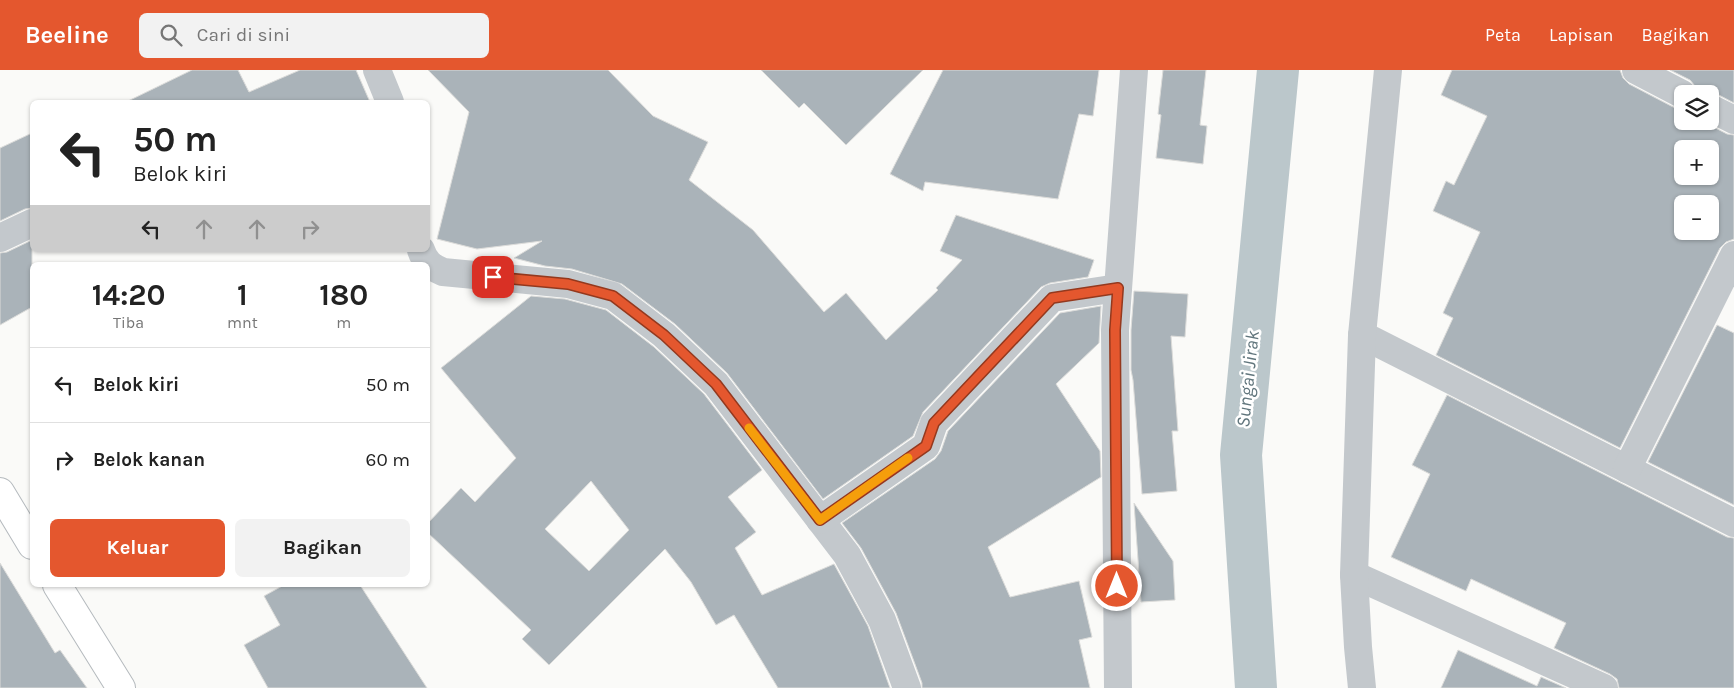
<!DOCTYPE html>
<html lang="id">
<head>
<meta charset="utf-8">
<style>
	:root { --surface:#fff; --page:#f2f2f2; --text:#222; --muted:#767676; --line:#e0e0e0; --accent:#e4572e }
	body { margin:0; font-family:Karla,sans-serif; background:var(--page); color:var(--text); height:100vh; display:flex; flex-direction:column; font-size:19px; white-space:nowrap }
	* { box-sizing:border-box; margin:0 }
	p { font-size:16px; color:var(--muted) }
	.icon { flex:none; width:28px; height:28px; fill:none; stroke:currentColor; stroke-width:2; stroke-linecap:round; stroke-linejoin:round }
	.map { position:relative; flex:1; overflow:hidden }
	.drawer { position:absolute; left:30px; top:192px; width:400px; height:325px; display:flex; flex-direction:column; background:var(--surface); border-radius:8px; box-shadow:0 1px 4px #0004 }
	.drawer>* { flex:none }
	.banner { position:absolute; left:30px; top:30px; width:400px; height:152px; border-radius:8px; box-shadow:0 1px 4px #0004; background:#fff; color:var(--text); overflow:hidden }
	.controls { position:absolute; left:1674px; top:15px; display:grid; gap:10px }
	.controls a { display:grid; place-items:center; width:45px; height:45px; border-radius:8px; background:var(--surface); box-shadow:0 1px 4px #0004; font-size:25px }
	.pin { position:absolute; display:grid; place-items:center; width:42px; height:42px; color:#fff; margin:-21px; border-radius:10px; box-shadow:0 2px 8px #0006 }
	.me { position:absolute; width:55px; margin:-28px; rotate:0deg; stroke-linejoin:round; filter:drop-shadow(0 0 4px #0008) }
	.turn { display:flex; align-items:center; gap:18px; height:105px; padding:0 20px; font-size:22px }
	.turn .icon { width:65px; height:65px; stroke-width:2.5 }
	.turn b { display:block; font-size:35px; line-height:42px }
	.lanes { display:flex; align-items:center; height:48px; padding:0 20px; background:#0003; justify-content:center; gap:25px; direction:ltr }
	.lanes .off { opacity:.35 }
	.eta { display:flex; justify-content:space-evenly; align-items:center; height:85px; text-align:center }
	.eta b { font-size:30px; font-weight:700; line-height:35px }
	.primary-button { display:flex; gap:10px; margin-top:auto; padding:10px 20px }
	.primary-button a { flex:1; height:58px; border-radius:8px; background:var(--accent); color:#fff; font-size:20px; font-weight:700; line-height:58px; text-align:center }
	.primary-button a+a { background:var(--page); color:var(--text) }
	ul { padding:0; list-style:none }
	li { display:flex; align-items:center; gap:15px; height:75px; padding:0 20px; border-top:1px solid var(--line) }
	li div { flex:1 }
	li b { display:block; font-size:19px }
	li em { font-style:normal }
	header { display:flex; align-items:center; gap:30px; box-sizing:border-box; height:70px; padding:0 25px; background:var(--accent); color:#fff }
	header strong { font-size:24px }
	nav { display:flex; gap:28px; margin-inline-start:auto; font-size:18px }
	.search { width:350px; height:45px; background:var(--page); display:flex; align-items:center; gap:12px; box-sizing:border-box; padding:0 18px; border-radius:8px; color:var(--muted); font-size:19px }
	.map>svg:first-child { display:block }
</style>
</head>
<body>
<header>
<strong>Beeline</strong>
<div class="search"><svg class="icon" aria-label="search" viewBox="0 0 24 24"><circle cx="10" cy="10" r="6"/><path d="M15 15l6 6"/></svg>Cari di sini</div>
<nav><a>Peta</a><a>Lapisan</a><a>Bagikan</a></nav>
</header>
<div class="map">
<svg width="1734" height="618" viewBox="0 0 1734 618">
	<rect width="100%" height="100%" fill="#fafaf8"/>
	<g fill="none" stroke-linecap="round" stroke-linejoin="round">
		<polyline stroke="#bbc7cb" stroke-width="42" points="1256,618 1241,385 1278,0"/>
	</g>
	<g fill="#aab3b9" stroke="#dcdcda" fill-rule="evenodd">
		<polygon points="192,0 238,0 249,22 300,0 356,0 370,32 126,32"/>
		<polygon points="428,0 608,0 653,46 708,72 689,110 753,160 824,242 846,223 886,270 938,220 936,218 962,190 940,181 956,145 1094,190 1088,207 1050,213 1041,217 923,342 913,366 823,429 727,303 675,254 622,214 572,199 545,196 514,188 542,171 477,179 437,169 469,42"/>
		<polygon points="761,0 923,0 846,75 804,33 799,38"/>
		<polygon points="943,0 1099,0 1093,46 1079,44 1058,129 925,112 923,121 890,104"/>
		<polygon points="1163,0 1206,0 1200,55 1207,56 1203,94 1156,88 1161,45 1158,44"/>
		<path d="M1452 0H1620L1623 8 1629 14 1675 38 1682 40V51H1702L1727 64 1734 65V169L1726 172 1720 178 1620 378 1436 285 1453 248 1443 243 1480 162 1433 141 1446 111 1454 115 1487 46 1441 25ZM1682 79H1710V106H1682ZM1682 134H1710V161H1682Z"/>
		<polygon points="1670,0 1734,0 1734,33 1717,24 1710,22 1698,24 1695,16 1690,10"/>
		<polygon points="32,63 32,138 25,139 0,151 0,78"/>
		<polygon points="32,170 32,237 0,255 0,183 7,182"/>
		<polygon points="1134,221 1188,224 1185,267 1171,266 1178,361 1172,361 1177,421 1142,424 1133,310 1131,300 1131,260"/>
		<path d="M531 226 565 229 606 240 654 277 704 324 762 400 728 427 756 462 735 478 762 525 834 494 868 556 890 618H778L734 545 716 555 691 512 665 479 549 595 522 569 531 560 428 463V453L461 418 475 432 516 388 441 298ZM591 411 629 460 589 501 545 459Z"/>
		<polygon points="1101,236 1099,273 1056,314 1100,381 1101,407 988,477 1010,527 1079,511 1092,567 1079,570 1090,618 922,618 922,613 896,543 861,478 842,453 935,389 941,381 948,361 1060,243"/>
		<polygon points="1717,255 1734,263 1734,435 1648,392"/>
		<polygon points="1447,325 1727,467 1734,468 1734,618 1619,618 1617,609 1610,604 1554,578 1566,553 1471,509 1466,521 1391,487 1430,404 1412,395"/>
		<polygon points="1134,433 1173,491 1175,530 1141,532"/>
		<polygon points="0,493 55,583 60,580 87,618 0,618"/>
		<polygon points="284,515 360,515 427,618 268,618 244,575 280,555 264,526"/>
		<polygon points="1458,580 1537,616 1541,607 1566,618 1441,618"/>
	</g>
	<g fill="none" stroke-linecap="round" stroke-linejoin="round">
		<g stroke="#b5babe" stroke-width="30">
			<g id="major">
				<polyline points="0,422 32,475"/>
				<polyline points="57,515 121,618"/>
			</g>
		</g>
		<g stroke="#c3c8cc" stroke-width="28">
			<polyline points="377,0 390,32"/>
			<polyline points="1636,0 1682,24"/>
			<polyline points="1710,38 1734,50"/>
			<polyline points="0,168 32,153"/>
			<path d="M421 180C425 192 431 197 443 202L568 214 613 226 664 265 716 314 847 485 882 550 907 618"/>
			<polyline points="1362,265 1734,453"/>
			<polyline points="1627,399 1734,185"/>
			<polyline points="820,450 926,376 934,353 1052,228 1118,218"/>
			<polyline points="1354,505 1604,618"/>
			<polyline points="1118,618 1115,260 1134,0"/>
			<polyline points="1362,618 1358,577 1354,505 1362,265 1388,0"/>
		</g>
		<use href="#major" stroke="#fff" stroke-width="28"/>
	</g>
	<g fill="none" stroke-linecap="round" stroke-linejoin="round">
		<g stroke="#94391e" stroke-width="12">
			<polyline id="route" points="493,207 568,214 613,226 664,265 716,314 820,450 926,376 934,353 1052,228 1118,218 1115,260 1117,516"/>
		</g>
		<use href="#route" stroke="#e4572e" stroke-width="9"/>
		<polyline stroke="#f59e0b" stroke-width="9" points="749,358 820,450 908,388"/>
	</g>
	<g text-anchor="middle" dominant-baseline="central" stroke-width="5" stroke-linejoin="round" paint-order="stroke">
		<g font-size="19" font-style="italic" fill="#60757c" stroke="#fff">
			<text transform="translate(1248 309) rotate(-84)">Sungai Jirak</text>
		</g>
	</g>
</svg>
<div class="controls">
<a><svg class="icon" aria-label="layers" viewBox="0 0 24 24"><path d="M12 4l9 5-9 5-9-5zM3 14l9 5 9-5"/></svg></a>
<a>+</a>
<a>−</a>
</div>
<div class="pin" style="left:493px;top:207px;background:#d93025"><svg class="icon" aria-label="arrive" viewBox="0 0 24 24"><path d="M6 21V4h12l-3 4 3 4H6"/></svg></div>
<svg class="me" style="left:1117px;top:516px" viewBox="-20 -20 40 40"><circle r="17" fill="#e4572e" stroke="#fff" stroke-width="3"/><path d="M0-11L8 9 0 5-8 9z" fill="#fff"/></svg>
<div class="banner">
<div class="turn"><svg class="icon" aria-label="left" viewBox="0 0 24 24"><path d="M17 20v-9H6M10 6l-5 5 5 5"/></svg><div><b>50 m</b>Belok kiri</div></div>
<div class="lanes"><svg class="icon" aria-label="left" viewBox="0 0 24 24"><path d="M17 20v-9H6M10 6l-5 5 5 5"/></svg><svg class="icon off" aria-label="ahead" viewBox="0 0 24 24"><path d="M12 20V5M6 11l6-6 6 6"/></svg><svg class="icon off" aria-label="ahead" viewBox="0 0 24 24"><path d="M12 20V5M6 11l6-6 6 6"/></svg><svg class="icon off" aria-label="right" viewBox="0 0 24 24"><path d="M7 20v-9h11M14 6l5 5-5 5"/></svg></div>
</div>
<section class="drawer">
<div class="eta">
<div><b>14:20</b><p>Tiba</p></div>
<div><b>1</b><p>mnt</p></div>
<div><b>180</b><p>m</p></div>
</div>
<ul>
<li><svg class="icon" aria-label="left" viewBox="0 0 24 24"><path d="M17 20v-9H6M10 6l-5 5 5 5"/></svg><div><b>Belok kiri</b></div><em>50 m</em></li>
<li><svg class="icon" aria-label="right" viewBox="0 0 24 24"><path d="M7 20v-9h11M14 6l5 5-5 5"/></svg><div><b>Belok kanan</b></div><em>60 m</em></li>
</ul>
<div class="primary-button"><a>Keluar</a><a>Bagikan</a></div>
</section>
</div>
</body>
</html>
